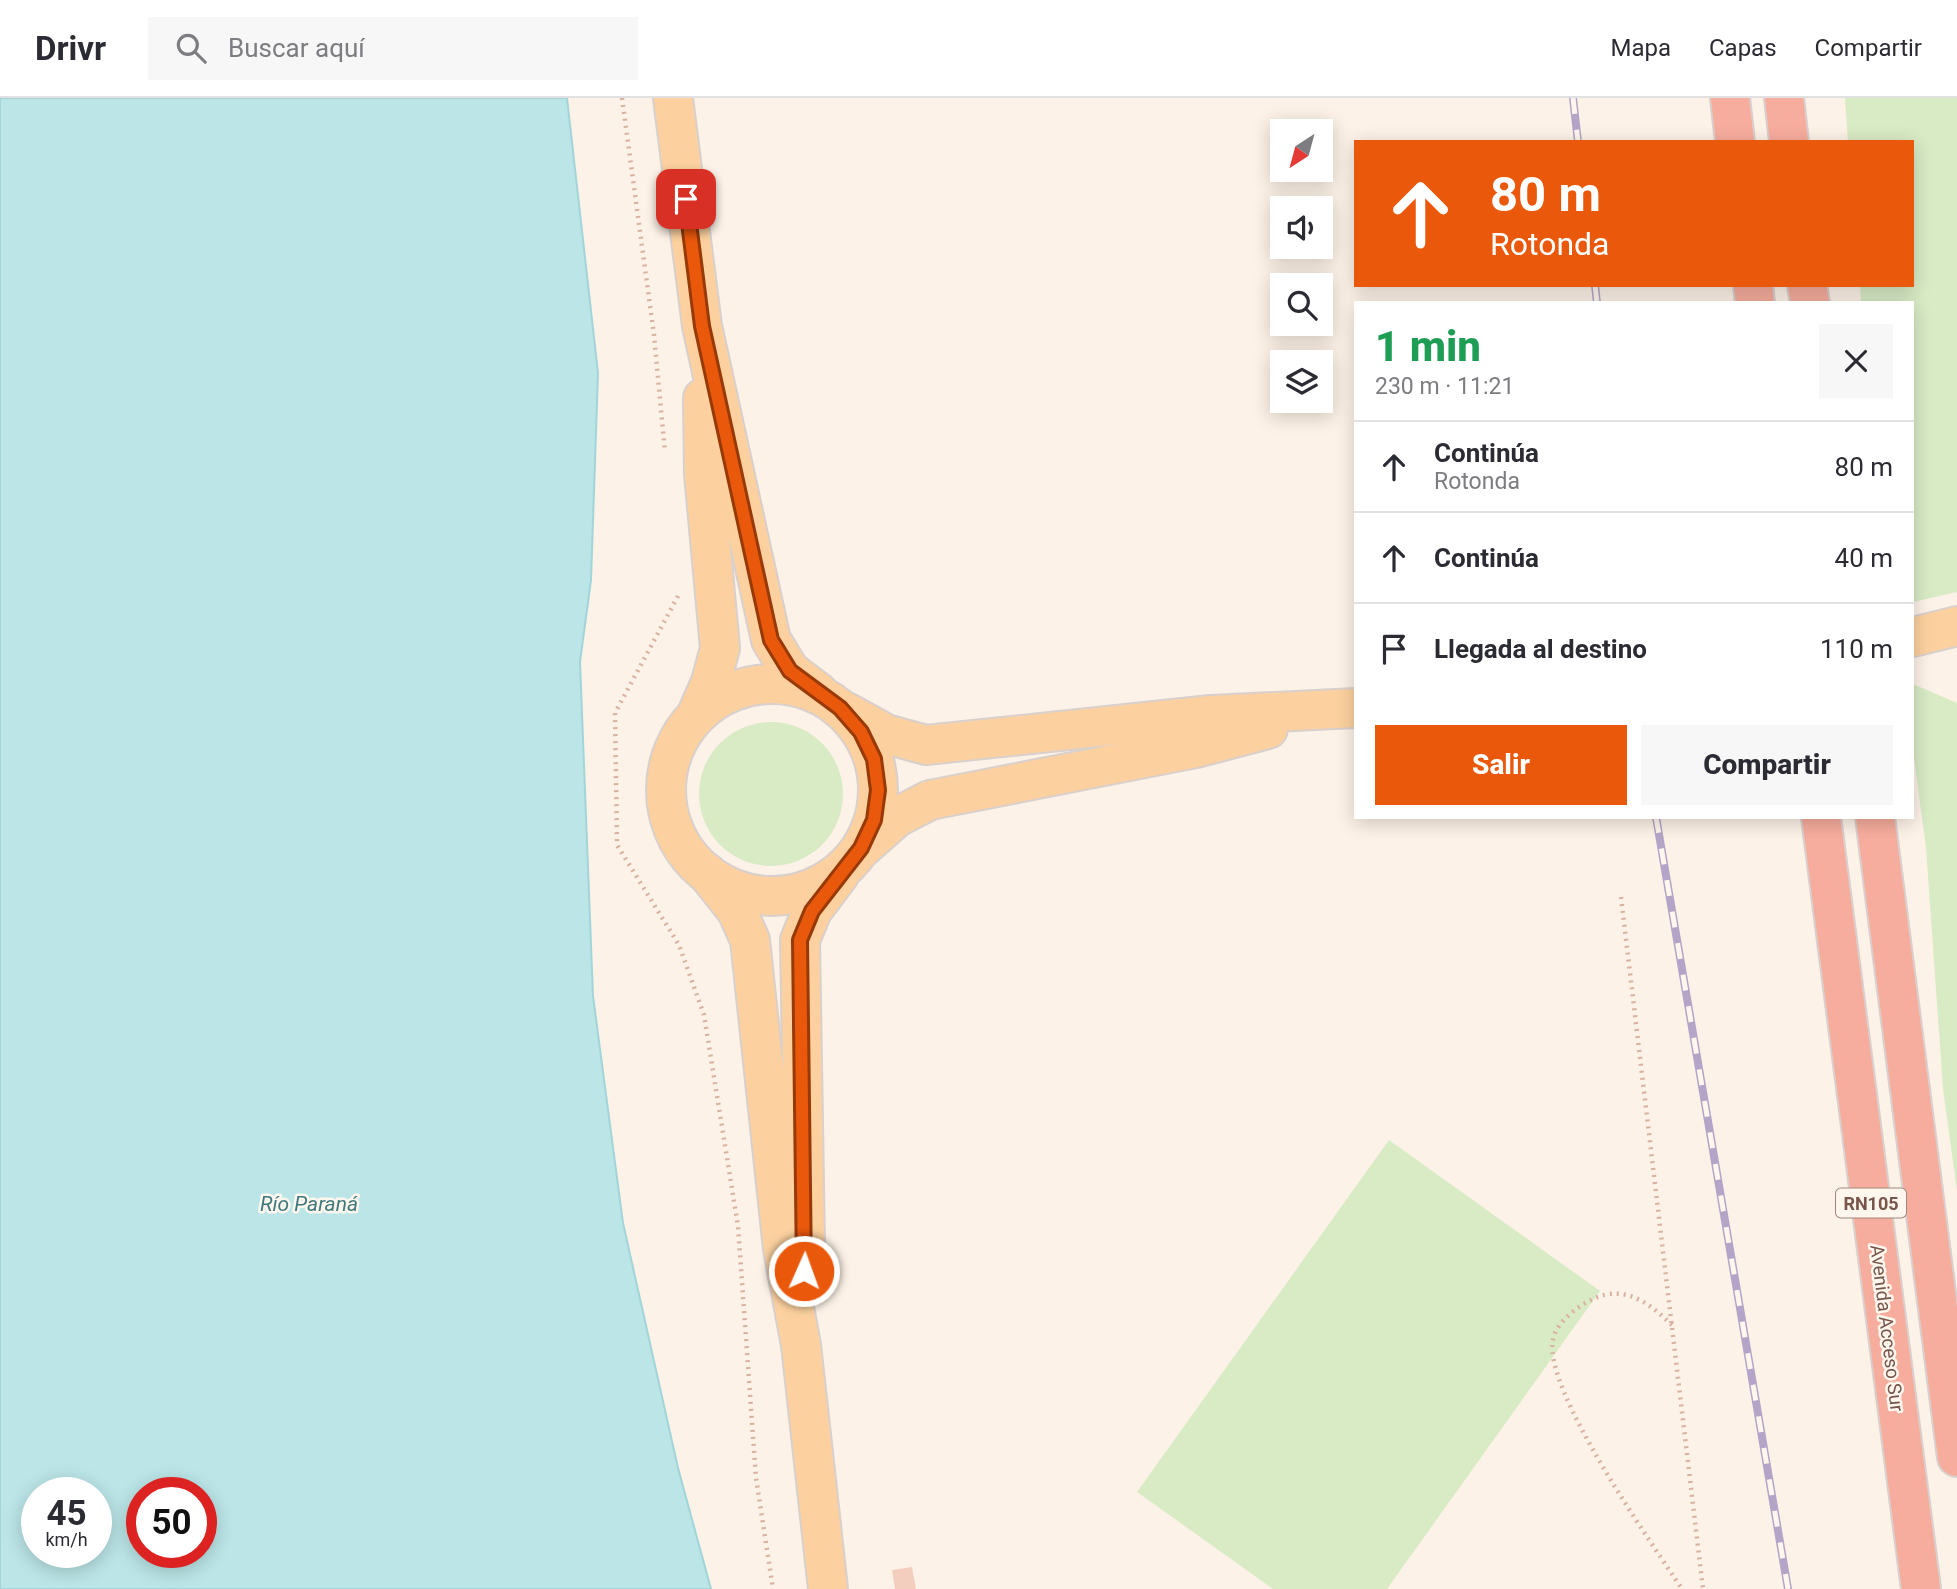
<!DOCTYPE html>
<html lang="es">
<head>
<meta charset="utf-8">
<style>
	:root { --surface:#fff; --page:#f7f7f7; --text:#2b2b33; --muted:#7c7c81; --line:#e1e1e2; --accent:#ea580c }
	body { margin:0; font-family:Roboto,sans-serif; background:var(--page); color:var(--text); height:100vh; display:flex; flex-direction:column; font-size:26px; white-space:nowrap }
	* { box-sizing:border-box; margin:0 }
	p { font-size:23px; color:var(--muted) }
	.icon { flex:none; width:38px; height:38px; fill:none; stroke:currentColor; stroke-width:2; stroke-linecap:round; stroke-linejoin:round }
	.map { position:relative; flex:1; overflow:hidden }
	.sheet { position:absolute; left:1354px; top:203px; width:560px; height:518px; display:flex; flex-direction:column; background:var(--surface); border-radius:0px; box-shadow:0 4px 18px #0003 }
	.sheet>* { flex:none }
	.banner { position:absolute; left:1354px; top:42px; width:560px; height:147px; border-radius:0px; box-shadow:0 4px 18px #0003; background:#ea580c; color:#fff; overflow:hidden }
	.needle { width:46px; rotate:216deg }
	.fabs { position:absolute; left:1270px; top:21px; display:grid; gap:14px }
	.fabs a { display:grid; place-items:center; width:63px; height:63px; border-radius:0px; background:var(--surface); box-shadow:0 4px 18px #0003; font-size:35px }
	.speed { position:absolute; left:21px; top:1379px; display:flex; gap:14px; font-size:35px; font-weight:700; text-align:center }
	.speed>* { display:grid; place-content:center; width:91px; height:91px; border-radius:50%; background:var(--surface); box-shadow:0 4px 18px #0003; line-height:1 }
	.speed small { font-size:18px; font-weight:400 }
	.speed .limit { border:10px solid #d22; background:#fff; color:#111 }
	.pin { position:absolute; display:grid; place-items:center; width:60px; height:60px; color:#fff; margin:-30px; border-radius:14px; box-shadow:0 4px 10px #0006 }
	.me { position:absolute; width:77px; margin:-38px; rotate:2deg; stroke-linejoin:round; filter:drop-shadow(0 0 5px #0008) }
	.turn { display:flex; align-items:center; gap:24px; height:147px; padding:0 21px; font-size:32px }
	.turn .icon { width:91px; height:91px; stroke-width:2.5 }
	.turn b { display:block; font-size:49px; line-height:60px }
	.round { display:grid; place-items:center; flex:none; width:74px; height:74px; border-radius:0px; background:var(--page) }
	.overview { display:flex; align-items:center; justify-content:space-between; height:119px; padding:0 21px }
	h1 { font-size:42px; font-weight:800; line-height:52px; color:#1e9e55 }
	.action { display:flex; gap:14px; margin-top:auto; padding:14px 21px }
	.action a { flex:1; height:80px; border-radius:0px; background:var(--accent); color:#fff; font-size:28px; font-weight:800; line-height:80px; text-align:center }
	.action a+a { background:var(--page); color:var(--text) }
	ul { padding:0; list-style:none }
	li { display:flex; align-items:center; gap:21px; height:91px; padding:0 21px; border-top:2px solid var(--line) }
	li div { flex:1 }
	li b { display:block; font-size:26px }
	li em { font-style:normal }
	header { display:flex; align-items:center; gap:42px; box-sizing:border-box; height:98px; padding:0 35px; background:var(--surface); border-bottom:2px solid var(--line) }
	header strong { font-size:33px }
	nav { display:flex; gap:38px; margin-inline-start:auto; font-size:24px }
	.search { width:490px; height:63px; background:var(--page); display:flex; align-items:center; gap:18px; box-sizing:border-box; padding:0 24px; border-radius:0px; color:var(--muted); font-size:26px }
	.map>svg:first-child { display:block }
</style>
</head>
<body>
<header>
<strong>Drivr</strong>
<div class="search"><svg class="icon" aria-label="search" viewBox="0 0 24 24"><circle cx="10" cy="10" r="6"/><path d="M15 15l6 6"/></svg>Buscar aquí</div>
<nav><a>Mapa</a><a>Capas</a><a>Compartir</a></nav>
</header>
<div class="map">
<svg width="1957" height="1491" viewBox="0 0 1957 1491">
	<rect width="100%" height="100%" fill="#fdf2e7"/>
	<g fill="#d8ebc5">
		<polygon points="1845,0 1957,0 1957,494 1913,504 1913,205 1861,205 1860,187 1913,187 1913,44 1848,44"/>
		<polygon points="1913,586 1957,605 1957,1093 1943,991 1926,750 1913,652"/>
		<circle cx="771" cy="696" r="72"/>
		<polygon points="1389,1042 1600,1193 1387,1491 1273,1491 1137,1394"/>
	</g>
	<path fill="#bbe5e7" stroke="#a1d5d9" stroke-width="2" fill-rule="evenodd" d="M0 0H567L598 275 591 482 580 564 593 898 623 1125 678 1370 711 1491H0ZM37 1395H96V1454H37ZM142 1395H201V1454H142Z"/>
	<polygon fill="#f3cebe" points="912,1469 916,1491 895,1491 892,1472"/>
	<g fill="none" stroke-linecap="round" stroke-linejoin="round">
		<g stroke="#d9d0cd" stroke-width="42">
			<g id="major">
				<polyline points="673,0 702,228 771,542 790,573 819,595"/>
				<polyline points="1913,539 1957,528"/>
				<circle cx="772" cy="692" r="106"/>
				<polyline points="846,614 886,636 926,647 1211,617 1356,610"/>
				<polyline points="697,616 711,584 720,550 704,376 703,300"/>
				<polyline points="862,750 897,719 930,702 1196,650 1268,631"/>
				<polyline points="707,775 737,813 750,842 783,1151 801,1247 828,1491"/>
				<polyline points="805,1147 800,842 812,813 839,777"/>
			</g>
		</g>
		<g stroke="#d9d0cd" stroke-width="42">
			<g id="highway">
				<polyline points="1730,0 1735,44"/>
				<polyline points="1784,0 1789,44"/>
				<polyline points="1753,187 1755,205"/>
				<polyline points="1807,187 1810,205"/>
				<polyline points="1821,719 1921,1491"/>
				<polyline points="1875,719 1957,1359"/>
			</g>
		</g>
		<g stroke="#d8b1a1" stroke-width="4.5" stroke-dasharray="2 5" stroke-linecap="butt">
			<polyline points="622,0 654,237 665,354"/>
			<polyline points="678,498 615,615 617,747 679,847 704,917 738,1128 756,1380 773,1491"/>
			<polyline points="1621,799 1703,1491"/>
			<path d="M1672 1227C1649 1205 1625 1186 1593 1201 1578 1208 1556 1224 1553 1242 1543 1292 1651 1444 1682 1491"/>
		</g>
		<use href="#major" stroke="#fcd19f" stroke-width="38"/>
		<use href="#highway" stroke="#f7ad9d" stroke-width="38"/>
		<g stroke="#b4a4c7" stroke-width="8">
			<g id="rail">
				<polyline points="1573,0 1578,44"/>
				<polyline points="1595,187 1597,205"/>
				<polyline points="1656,719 1788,1491"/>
			</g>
		</g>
		<use href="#rail" stroke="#fff7ee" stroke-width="5" stroke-dasharray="16" stroke-linecap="butt"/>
	</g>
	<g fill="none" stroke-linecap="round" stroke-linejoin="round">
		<g stroke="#983908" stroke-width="18">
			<polyline id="route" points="686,101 702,228 771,542 790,573 840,610 861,634 874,661 878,692 874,722 861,750 812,813 800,842 804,1173"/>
		</g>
		<use href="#route" stroke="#ea580c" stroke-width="12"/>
	</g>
	<g text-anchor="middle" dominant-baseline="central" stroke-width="5" stroke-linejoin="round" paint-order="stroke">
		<rect fill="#fff7ee" stroke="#a0867c" stroke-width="2" x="1836" y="1090.5" width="70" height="29" rx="5"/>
		<g font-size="18" font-weight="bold" fill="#77564b">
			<text x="1871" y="1105">RN105</text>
		</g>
		<g font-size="19" fill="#77564b" stroke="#fff7ee">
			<text transform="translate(1887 1230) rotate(83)">Avenida Acceso Sur</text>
		</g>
		<g font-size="21" font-style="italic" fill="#3d787c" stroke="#fff7ee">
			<text x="309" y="1106">Río Paraná</text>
		</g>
	</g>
</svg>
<div class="fabs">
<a><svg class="needle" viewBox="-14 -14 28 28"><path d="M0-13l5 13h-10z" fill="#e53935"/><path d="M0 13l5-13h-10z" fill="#7c7c81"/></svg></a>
<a><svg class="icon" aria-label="sound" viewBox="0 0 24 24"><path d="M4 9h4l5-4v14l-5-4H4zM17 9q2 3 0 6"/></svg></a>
<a><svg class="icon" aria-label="search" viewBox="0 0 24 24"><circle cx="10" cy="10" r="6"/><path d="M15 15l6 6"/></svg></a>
<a><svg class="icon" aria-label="layers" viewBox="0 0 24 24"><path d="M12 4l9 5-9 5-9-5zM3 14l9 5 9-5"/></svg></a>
</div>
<div class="speed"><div>45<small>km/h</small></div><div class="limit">50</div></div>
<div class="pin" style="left:686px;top:101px;background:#d93025"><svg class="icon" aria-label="arrive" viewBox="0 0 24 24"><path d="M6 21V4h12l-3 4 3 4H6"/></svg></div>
<svg class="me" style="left:804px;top:1173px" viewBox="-20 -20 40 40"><circle r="17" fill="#ea580c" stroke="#fff" stroke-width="3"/><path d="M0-11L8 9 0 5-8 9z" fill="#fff"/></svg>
<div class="banner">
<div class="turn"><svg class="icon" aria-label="ahead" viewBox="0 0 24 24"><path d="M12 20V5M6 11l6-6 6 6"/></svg><div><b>80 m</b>Rotonda</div></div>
</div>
<section class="sheet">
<div class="overview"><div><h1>1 min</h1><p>230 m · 11:21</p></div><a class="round"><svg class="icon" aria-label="close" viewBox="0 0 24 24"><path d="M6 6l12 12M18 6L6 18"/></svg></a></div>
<ul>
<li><svg class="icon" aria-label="ahead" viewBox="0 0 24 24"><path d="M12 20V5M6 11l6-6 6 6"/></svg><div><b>Continúa</b><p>Rotonda</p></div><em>80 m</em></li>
<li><svg class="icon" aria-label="ahead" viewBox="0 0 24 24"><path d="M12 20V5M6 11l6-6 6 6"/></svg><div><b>Continúa</b></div><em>40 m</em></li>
<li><svg class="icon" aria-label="arrive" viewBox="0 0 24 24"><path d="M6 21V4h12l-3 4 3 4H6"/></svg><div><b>Llegada al destino</b></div><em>110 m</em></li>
</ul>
<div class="action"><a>Salir</a><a>Compartir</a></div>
</section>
</div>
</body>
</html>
